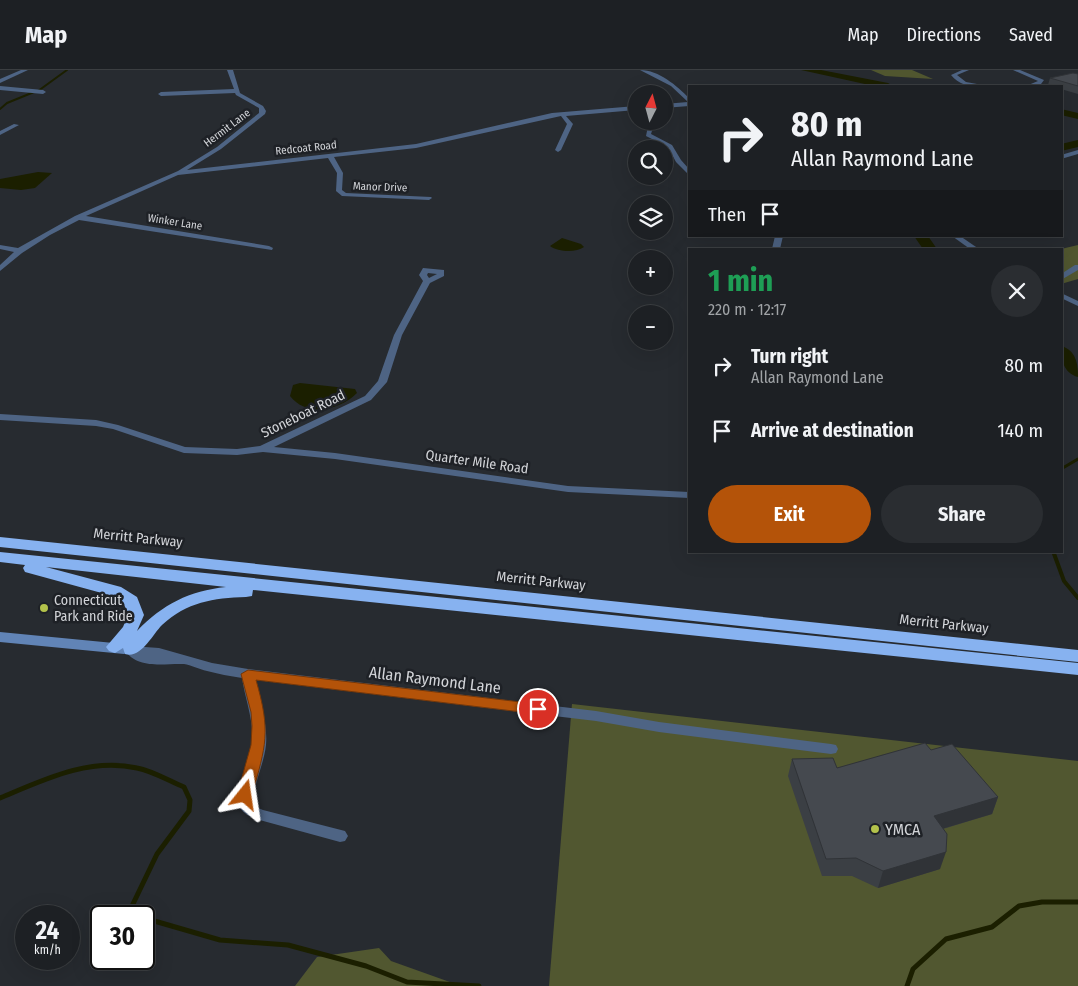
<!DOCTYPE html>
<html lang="en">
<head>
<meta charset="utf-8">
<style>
	:root { --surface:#1d2024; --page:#2a2d31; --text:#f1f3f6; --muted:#a0a3a6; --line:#3b3e41; --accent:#b45309 }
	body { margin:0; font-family:"Fira Sans Condensed",sans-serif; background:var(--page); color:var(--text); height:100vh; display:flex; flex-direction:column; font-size:19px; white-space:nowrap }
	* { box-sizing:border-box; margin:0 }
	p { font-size:16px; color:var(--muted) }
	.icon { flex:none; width:28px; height:28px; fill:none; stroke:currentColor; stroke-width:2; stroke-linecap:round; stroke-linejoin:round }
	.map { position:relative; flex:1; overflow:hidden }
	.drawer { position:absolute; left:688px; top:178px; width:375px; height:305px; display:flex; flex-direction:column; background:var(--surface); border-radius:0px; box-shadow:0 5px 20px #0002,0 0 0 1px var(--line) }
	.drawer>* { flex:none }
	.top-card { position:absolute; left:688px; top:15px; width:375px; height:152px; border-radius:0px; box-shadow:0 5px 20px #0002,0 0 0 1px var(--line); background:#1d2024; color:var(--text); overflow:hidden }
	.needle { width:32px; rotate:6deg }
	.tools { position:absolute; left:628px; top:15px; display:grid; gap:10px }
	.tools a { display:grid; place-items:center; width:45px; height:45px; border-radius:50%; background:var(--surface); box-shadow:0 5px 20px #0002,0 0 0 1px var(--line); font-size:25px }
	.speed { position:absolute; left:15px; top:835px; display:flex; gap:10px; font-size:25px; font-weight:700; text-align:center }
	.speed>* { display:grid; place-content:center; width:65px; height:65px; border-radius:50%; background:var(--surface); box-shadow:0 5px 20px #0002,0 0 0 1px var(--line); line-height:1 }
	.speed small { font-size:12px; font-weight:400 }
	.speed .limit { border:2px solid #111; border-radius:8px; background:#fff; color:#111 }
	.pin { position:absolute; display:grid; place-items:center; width:42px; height:42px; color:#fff; margin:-21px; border:2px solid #fff; border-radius:50%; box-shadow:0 1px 5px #0007 }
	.me { position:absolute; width:55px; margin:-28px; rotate:15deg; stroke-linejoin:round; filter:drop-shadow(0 0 4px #0008) }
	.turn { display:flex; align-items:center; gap:18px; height:105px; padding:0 20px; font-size:22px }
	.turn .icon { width:65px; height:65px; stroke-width:2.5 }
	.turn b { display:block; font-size:35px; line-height:42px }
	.then { display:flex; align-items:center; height:48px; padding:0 20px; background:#0003; gap:10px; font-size:19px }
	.round { display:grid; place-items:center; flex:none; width:52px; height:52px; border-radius:26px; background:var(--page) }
	.head { display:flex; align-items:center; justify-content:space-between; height:85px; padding:0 20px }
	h1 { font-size:30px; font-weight:700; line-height:38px; color:#1e9e55 }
	.primary-button { display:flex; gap:10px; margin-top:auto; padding:10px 20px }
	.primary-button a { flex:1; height:58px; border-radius:30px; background:var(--accent); color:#fff; font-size:20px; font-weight:700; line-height:58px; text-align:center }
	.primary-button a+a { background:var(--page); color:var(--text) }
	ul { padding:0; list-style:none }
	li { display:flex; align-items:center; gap:15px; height:65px; padding:0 20px }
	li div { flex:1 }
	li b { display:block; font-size:19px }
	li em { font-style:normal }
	header { display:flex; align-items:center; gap:30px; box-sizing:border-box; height:70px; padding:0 25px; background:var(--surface); border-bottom:1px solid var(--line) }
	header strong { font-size:24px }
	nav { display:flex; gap:28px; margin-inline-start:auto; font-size:18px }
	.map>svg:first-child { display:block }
</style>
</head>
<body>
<header>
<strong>Map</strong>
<nav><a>Map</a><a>Directions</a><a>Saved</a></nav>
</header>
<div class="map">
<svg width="1078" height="916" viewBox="0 0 1078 916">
	<rect width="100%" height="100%" fill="#272b30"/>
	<g fill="#515730">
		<polygon points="871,0 912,0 933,9 885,6"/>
		<polygon points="1078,175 1078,209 1061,214 1061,179"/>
		<polygon points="572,634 1078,691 1078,916 549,916"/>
		<polygon points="379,878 391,891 461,916 295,916 317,887"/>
	</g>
	<g fill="#1b1f00">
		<polygon points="38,102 52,103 35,118 21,120 0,118 0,109"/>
		<path d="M562 168 581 174 584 177C576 183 558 182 550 176Z"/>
		<path d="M300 313 355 319 357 323C340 340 307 348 290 326L293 315Z"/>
	</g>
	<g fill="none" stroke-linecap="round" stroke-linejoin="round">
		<g stroke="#1b1f00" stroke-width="2">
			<polyline points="38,21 67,0"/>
			<polyline points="0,39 7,33 34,22"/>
		</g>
		<polyline stroke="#1b1f00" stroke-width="3" points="1061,399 1078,389"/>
		<polyline stroke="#1b1f00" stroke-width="4" points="1053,481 1064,511 1078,528"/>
		<g stroke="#1b1f00" stroke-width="5">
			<path d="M0 728C43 710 89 687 137 698 153 701 169 711 184 717L190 730 189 741 157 784 132 836 138 846"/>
			<polyline points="144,848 220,870 288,875 366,896 407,912 479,916"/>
			<polyline points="907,916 913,899 946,869 992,857 1019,836 1042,832 1078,832"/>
		</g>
		<g fill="#1b1f00" fill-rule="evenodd">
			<polygon points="801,0 821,0 888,13 893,16 874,16"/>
			<polygon points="1061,39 1078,43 1078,49 1061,45"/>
			<polygon points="1078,70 1078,77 1061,81 1061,74"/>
			<polygon points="914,166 928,166 937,179 923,179"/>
			<path d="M1061 276C1076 280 1078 294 1078 307 1063 303 1061 289 1061 276Z"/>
		</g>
		<g fill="#4e6484" fill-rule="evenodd">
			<polygon points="21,0 28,0 0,13 0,9"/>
			<polygon points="227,0 233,0 240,23 263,36 266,41 265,44 221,79 187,100 416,74 552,43 636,36 636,40 566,46 573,54 561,80 558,82 555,80 567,54 561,46 416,78 334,87 343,103 342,120 346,123 431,127 432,128 429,130 342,126 336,121 337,103 328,88 178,105 86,146 269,176 273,178 272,180 79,150 50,165 22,183 0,201 0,195 14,182 0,179 0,175 18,178 75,146 178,101 217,77 259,43 259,38 236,25 235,23 161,26 158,24 161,22 234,19"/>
			<path d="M640 0C659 0 677 16 689 28V36L664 38V34L688 32 671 16Z"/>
			<path d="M962 0H969L957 5 966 12 988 16C974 17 961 17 951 5Z"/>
			<polygon points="1013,0 1020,0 1044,10 1041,14 1026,16 1038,11"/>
			<polygon points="0,16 43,20 46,22 43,24 0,20"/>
			<polygon points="649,51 655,51 651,64 672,75 681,90 689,99 689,105 676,92 668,77 646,66"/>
			<polygon points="14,54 19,55 0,65 0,61"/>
			<polygon points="1078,80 1078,84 1061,89 1061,85"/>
			<polygon points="775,166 783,166 780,179 772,179"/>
			<polygon points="952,166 960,166 979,179 970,179"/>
			<polygon points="1075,195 1078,195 1078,200 1061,210 1061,204"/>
			<path d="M423 198 444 200V206L430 213 402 265 387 312 371 330 274 377 335 383 568 416 689 422V428L568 422 335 389 263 382 237 385 184 383 113 359 96 356 0 350V344L96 350 118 355 185 377 237 379 260 376 365 326 378 311 394 265 423 211 419 205ZM428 203 437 204 429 208 427 205Z"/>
			<polygon points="1061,223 1078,231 1078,236 1061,228"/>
			<path d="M131 576 159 578 212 593 248 599 596 641 659 652 831 674 836 675 838 679 836 683 831 684 659 662 596 651 256 610C259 631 268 652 266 675 264 694 254 712 253 732L256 737 263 740 345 761 348 766 345 771 340 772 256 749C248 746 239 741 238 732 236 712 250 692 252 672 254 650 245 629 242 608 230 606 218 604 207 601 199 599 191 595 184 594 165 593 137 600 125 580L126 577Z"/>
		</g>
		<polygon fill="#6184b6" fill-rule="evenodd" points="0,562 124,574 129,576 131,579 129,582 124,584 0,572"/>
		<g fill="#87b2f0" fill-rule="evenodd">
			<polygon points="0,467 1078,580 1078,592 0,477"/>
			<path d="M0 482 1078 593V605L253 520 252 526 246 527C213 528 187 532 162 555 152 565 141 589 125 584L123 578 115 583 109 581 106 577 123 557 128 545 124 534 109 525 25 502 23 498 25 495 0 492ZM46 497 226 517C189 521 163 534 137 561L144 545 137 527 121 517Z"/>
		</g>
	</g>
	<g fill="#3b3f44">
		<polygon points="1078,4 1078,24 1061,19 1061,16 1053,16 1048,15 1050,8"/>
		<polygon points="931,680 998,727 992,744 943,759 940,799 878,818 852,806 822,806 788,706 792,689 837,698"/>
	</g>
	<g fill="#303337">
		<polygon points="998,727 992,744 928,763 934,746"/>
		<polygon points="946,782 940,799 878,818 883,801"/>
	</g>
	<g fill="#45494f" stroke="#303337">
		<polygon points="1073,3 1078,4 1078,16 1050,8"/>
		<polygon points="925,673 931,680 952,674 998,727 934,746 947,764 946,782 883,801 856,788 826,789 792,689 833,688 837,698"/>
	</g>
	<path fill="#b45309" stroke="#753606" d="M248 600 538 634 544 639 538 644 256 610C271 662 266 675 252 725L250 730 245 731 239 730 237 725 251 675 252 656 251 642 241 604Z"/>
	<g fill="#b3c24b" stroke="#1e2126" stroke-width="2">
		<circle cx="44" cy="538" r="5"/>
		<circle cx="875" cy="759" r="5"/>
	</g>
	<g text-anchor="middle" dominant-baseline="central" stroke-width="5" stroke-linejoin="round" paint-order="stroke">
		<g font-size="11" fill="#d2d4d8" stroke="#1e2126">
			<text transform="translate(227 58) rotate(-37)">Hermit Lane</text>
			<text transform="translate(306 78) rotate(-6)">Redcoat Road</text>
			<text transform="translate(380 117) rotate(2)">Manor Drive</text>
			<text transform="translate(175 152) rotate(9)">Winker Lane</text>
		</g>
		<g font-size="14" fill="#d2d4d8" stroke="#1e2126">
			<text transform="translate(303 344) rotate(-26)">Stoneboat Road</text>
			<text transform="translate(477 392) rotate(8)">Quarter Mile Road</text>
			<text transform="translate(138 468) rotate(6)">Merritt Parkway</text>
			<text transform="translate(541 511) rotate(6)">Merritt Parkway</text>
			<text transform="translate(944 554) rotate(6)">Merritt Parkway</text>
		</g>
		<g font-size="14" fill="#d2d4d8" stroke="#1e2126" text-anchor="start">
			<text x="54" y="530">Connecticut<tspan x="54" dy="16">Park and Ride</tspan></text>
		</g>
		<g font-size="16" fill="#d2d4d8" stroke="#1e2126">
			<text transform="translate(435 610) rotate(7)">Allan Raymond Lane</text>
		</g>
		<g font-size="16" fill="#d2d4d8" stroke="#1e2126" text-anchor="start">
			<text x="885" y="759">YMCA</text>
		</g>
	</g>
</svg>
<div class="tools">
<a><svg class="needle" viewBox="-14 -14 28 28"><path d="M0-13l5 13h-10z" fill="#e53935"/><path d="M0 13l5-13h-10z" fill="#a0a3a6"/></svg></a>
<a><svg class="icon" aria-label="search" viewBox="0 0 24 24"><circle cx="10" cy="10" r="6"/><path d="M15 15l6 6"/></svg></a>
<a><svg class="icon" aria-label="layers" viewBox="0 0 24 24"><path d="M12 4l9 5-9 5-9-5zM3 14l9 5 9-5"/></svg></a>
<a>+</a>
<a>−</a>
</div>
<div class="speed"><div>24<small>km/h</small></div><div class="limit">30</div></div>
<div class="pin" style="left:538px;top:639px;background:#d93025"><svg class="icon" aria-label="arrive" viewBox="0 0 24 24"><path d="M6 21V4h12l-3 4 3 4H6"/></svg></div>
<svg class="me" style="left:245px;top:725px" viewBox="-20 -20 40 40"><path d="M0-17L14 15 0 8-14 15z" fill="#b45309" stroke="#fff" stroke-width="4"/></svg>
<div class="top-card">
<div class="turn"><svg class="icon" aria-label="right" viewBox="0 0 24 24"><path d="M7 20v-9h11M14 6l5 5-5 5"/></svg><div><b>80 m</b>Allan Raymond Lane</div></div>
<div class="then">Then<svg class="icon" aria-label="arrive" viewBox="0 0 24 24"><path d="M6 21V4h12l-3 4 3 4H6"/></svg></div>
</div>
<section class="drawer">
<div class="head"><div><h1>1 min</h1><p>220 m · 12:17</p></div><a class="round"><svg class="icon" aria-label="close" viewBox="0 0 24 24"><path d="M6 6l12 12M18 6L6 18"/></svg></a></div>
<ul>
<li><svg class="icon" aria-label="right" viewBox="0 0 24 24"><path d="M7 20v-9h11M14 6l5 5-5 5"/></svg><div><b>Turn right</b><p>Allan Raymond Lane</p></div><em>80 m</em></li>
<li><svg class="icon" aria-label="arrive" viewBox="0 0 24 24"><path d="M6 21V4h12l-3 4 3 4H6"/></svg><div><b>Arrive at destination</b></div><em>140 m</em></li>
</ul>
<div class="primary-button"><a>Exit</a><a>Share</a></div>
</section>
</div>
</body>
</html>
